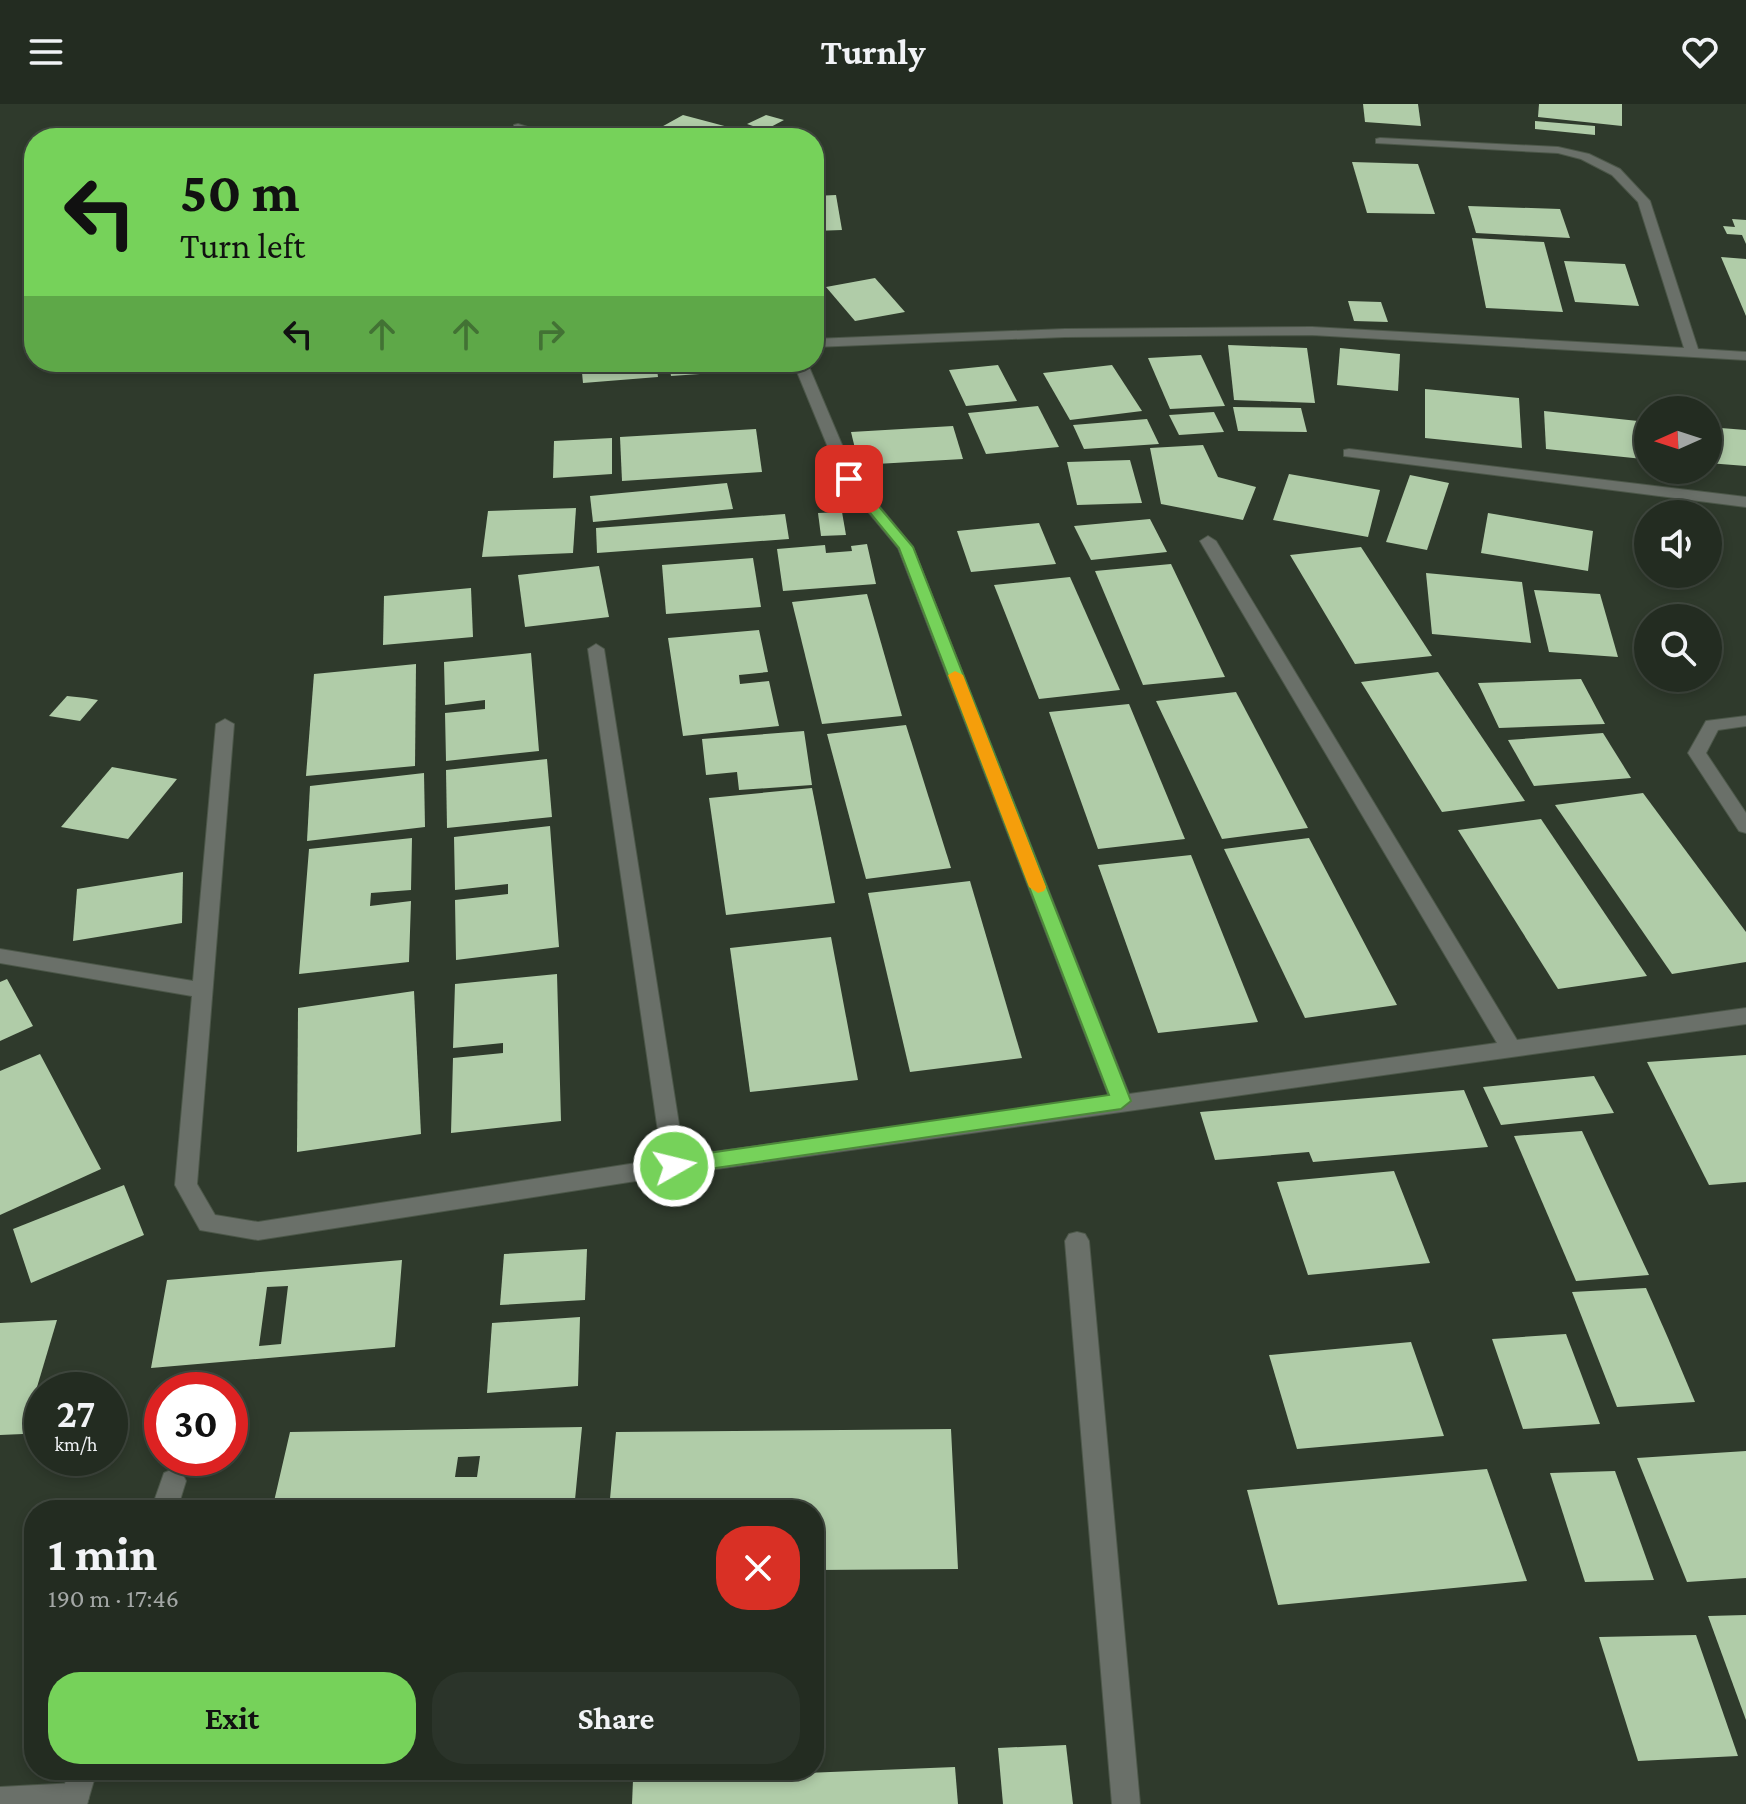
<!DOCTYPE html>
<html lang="en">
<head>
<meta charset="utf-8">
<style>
	:root { --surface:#232c21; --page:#2b342a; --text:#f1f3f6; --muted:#a3a7a5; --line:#40483f; --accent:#76d25a }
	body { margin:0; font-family:"Crimson Pro",serif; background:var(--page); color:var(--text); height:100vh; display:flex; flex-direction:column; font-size:30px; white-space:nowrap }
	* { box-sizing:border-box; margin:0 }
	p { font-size:26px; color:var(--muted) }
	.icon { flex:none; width:44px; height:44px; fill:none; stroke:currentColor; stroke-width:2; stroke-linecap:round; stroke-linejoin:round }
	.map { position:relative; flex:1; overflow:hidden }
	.sheet { position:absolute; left:24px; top:1396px; width:800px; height:280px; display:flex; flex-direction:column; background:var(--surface); border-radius:32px; box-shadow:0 4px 12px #0003,0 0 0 2px var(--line) }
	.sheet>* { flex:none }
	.banner { position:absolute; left:24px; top:24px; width:800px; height:244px; border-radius:32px; box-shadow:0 4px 12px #0003,0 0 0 2px var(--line); background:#76d25a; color:#111; overflow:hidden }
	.needle { width:52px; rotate:267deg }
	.tools { position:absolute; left:1634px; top:292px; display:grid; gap:16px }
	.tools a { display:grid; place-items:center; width:88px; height:88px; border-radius:50%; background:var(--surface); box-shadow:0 4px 12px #0003,0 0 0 2px var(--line); font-size:40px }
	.speed { position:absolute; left:24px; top:1268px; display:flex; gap:16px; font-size:40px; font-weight:700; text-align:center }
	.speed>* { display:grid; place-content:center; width:104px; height:104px; border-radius:50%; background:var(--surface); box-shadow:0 4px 12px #0003,0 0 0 2px var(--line); line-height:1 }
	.speed small { font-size:20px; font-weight:400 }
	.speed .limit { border:12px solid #d22; background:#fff; color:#111 }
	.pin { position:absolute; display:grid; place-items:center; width:68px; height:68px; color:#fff; margin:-34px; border-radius:16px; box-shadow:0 4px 12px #0006 }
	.me { position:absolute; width:88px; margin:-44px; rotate:82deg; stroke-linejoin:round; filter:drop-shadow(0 0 6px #0008) }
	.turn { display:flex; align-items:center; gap:28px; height:168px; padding:0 24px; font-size:36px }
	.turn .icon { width:104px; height:104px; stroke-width:2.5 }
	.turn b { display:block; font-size:56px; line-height:68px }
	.lanes { display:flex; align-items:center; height:76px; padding:0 24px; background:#0003; justify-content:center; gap:40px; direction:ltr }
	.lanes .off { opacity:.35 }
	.round { display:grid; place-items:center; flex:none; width:84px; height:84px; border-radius:32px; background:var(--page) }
	.headline { display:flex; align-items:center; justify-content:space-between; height:136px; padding:0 24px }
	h1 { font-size:48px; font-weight:700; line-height:60px }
	.button { display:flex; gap:16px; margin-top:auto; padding:16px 24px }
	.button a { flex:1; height:92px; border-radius:32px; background:var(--accent); color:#111; font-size:32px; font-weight:700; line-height:92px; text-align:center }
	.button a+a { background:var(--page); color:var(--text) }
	header { display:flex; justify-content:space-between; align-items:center; height:104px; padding:0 24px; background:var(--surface); font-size:36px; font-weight:700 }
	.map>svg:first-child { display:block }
</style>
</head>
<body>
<header><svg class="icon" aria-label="menu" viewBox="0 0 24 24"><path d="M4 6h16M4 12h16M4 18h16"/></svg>Turnly<svg class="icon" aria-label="heart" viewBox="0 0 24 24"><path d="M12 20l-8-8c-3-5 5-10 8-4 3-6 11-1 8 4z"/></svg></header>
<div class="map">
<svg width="1746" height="1700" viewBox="0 0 1746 1700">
	<rect width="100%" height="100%" fill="#2f3a2c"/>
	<g fill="#b0cca8" fill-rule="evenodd">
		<polygon points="1363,0 1418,0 1421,22 1365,18"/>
		<polygon points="1539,0 1622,0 1622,22 1538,13"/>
		<polygon points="683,11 747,28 737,34 659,34 647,31"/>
		<polygon points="766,11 784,16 765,26 747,20"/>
		<polygon points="1535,17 1595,22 1595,31 1535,25"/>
		<polygon points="1352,58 1418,60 1435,110 1367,109"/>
		<polygon points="836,91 842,126 814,127 814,92"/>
		<polygon points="1468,102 1560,105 1570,134 1476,129"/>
		<polygon points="1732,115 1746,116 1746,140 1742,131 1727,130 1723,122 1735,123"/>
		<polygon points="1472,134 1544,138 1563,208 1486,204"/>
		<polygon points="1721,153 1746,155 1746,212"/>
		<polygon points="1564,157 1625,160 1639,202 1575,198"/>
		<polygon points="875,174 905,208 855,217 826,183"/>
		<polygon points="1348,197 1381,198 1388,218 1354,217"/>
		<polygon points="1228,241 1307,244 1315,299 1234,296"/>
		<polygon points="1340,244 1400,250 1398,287 1337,281"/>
		<polygon points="1201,251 1225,302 1170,305 1148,254"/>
		<polygon points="581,258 656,258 658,273 583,279"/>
		<polygon points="669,258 742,258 743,267 671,272"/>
		<polygon points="998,261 1017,297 966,302 949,266"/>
		<polygon points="1112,261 1142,307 1070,316 1043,269"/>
		<polygon points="1425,285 1519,294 1522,344 1425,334"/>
		<polygon points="1038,302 1059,343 986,350 968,309"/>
		<polygon points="1233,303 1301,304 1307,328 1238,327"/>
		<polygon points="1544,307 1638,317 1643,355 1546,345"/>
		<polygon points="1214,308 1224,328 1179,331 1169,311"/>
		<polygon points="1147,315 1159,340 1084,345 1073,321"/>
		<polygon points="953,322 963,355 859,361 851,328"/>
		<polygon points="1708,323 1746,326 1746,362 1708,359"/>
		<polygon points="756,325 762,368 622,377 620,333"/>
		<polygon points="612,334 612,370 553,374 554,337"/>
		<polygon points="1203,341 1218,373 1256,383 1243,416 1161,400 1150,344"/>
		<polygon points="1130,356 1142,399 1077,401 1067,358"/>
		<polygon points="1289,370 1380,386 1368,433 1273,416"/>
		<polygon points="1410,371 1449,379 1427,446 1386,438"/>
		<polygon points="727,379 733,405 593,418 590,392"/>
		<polygon points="576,404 573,449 482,453 488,407"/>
		<polygon points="842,408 846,431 821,432 818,409"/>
		<polygon points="1488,409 1593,427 1588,467 1481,449"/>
		<polygon points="785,410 789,435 597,449 596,424"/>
		<polygon points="1150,415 1167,448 1091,456 1074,422"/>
		<polygon points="1039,419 1056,460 971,468 957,427"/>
		<polygon points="867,440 876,480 783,487 777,445 825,441 826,449 852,447 851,442"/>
		<polygon points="1361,443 1432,552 1355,560 1290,451"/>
		<polygon points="753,454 761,503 666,510 662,461"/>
		<polygon points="1171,460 1225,573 1143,581 1095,467"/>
		<polygon points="599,462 609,513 525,523 518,471"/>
		<polygon points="1426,469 1522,478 1531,539 1432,530"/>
		<polygon points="1070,473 1120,586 1039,595 994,481"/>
		<polygon points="471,484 473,533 383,541 384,492"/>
		<polygon points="1534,486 1600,490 1618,553 1549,548"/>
		<polygon points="867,490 902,612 822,620 792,498"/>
		<polygon points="759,526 768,568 739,571 740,580 769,577 779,622 683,632 668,534"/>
		<polygon points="531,549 539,647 446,657 445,609 485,605 485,596 445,601 444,558"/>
		<polygon points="416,560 415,662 306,672 314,570"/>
		<polygon points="1438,568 1525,697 1442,708 1361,578"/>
		<polygon points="1581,575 1605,620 1499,624 1478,579"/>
		<polygon points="1236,588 1308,724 1222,735 1156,597"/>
		<polygon points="67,592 86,594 98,596 80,617 49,612"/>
		<polygon points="1129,600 1185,735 1098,745 1049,608"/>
		<polygon points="906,621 951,764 866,775 827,630"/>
		<polygon points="804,627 812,681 739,686 737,668 706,671 702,635"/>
		<polygon points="1603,629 1631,674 1534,682 1508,636"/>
		<polygon points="547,655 552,713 447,724 446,666"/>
		<polygon points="112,663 177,675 128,735 61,723"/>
		<polygon points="424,669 425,723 307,737 310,682"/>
		<polygon points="812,684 835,799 726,811 709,694"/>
		<polygon points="1643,689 1746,828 1746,858 1672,870 1555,701"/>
		<polygon points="1541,715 1647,872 1558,885 1458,726"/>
		<polygon points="550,722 559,843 456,856 455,796 508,790 508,780 455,786 454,733"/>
		<polygon points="412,734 411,786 371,789 370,802 411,797 409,858 299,870 309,745"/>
		<polygon points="1309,734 1397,901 1305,914 1224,745"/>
		<polygon points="1191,751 1258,918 1158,929 1098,761"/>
		<polygon points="183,768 182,819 73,837 77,785"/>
		<polygon points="970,777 1022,954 910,968 868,789"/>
		<polygon points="831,833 858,976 750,988 730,844"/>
		<polygon points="557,870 561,1017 451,1029 453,954 503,949 503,939 453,944 455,880"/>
		<polygon points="7,875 33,922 0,937 0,878"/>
		<polygon points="414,887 421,1030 297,1048 298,904"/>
		<polygon points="40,950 101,1065 0,1111 0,967"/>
		<polygon points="1746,951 1746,1078 1709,1081 1647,958"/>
		<polygon points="1594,972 1614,1009 1501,1021 1483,983"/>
		<polygon points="1464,986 1488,1043 1313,1058 1309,1048 1215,1056 1200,1008"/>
		<polygon points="1582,1027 1649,1171 1576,1177 1514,1032"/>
		<polygon points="1394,1067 1430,1159 1308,1171 1277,1078"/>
		<polygon points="124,1081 144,1131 31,1179 13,1125"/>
		<polygon points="587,1145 585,1196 500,1201 504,1150"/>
		<path d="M402 1156 395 1243 151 1264 167 1176ZM288 1182 281 1240 259 1242 267 1183Z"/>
		<polygon points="1646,1184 1668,1234 1695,1298 1617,1303 1572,1188"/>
		<polygon points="580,1213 578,1282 487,1289 492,1219"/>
		<polygon points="57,1216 23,1330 0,1331 0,1219"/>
		<polygon points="1566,1230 1600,1320 1523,1325 1492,1235"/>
		<polygon points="1411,1238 1444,1332 1297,1345 1269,1251"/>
		<path d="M582 1323 574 1406H272L290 1328ZM480 1352 477 1373H455L458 1353Z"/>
		<polygon points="951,1325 958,1465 814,1466 814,1406 609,1406 616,1328"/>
		<polygon points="1746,1347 1746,1474 1687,1478 1637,1354"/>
		<polygon points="1487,1365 1527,1477 1278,1501 1247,1386"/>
		<polygon points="1615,1367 1654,1476 1585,1478 1550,1369"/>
		<polygon points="1746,1511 1746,1616 1708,1512"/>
		<polygon points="1696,1531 1738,1652 1638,1657 1599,1533"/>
		<polygon points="1066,1641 1073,1700 1003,1700 998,1644"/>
		<polygon points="955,1663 958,1700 632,1700 633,1676"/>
	</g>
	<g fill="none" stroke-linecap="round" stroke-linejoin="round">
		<g stroke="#4c5749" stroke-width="2">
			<polygon id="lane" points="75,1679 85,1683 89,1693 87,1700 0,1700 0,1683"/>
		</g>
		<g stroke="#4c5749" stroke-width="2">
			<g id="street">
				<polygon points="518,20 556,32 558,34 540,34 514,25 514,21"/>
				<polygon points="1380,34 1558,43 1589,50 1620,65 1650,97 1698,245 1746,248 1746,256 1312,231 1065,233 814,243 814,235 1065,225 1312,223 1684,244 1638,98 1612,71 1581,55 1558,49 1376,39 1376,35"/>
				<polygon points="793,258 807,258 856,374 913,443 1129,990 1497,939 1200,437 1208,432 1216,437 1517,936 1746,904 1746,920 674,1071 258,1136 200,1126 175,1081 192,892 0,859 0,845 193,877 216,620 225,615 234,620 197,1080 215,1111 258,1118 662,1055 588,545 596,540 604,545 684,1052 1109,993 898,444 841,375"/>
				<polygon points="1349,345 1746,393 1746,403 1344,352 1344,346"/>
				<polygon points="1746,612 1746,622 1718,626 1706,649 1746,709 1746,729 1739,727 1688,649 1706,617"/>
				<polygon points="1077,1128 1085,1130 1089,1137 1140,1700 1112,1700 1065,1137 1069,1130"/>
				<polygon points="173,1365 182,1369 186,1377 177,1406 151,1406 164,1369"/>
				<polygon points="69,1666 97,1666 87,1700 59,1700"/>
			</g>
		</g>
		<use href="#lane" fill="#6a7069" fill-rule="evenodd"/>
		<use href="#street" fill="#6a7069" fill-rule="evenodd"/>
	</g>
	<polygon fill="#76d25a" stroke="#4d883a" stroke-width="2" points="844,372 853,372 913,443 1131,997 1121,1005 674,1070 664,1062 674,1054 1109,991 899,444 844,377"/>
	<polygon fill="#f59e0b" points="955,567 963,571 1046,783 1044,787 1038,789 1029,783 948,571"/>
</svg>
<div class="tools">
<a><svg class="needle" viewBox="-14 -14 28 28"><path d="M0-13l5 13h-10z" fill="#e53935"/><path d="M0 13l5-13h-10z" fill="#a3a7a5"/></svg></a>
<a><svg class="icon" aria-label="sound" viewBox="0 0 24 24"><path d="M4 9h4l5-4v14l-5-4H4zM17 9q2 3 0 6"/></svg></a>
<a><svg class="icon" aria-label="search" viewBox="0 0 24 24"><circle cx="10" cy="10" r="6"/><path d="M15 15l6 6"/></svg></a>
</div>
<div class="speed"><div>27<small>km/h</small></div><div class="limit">30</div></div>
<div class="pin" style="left:849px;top:375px;background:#d93025"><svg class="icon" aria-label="arrive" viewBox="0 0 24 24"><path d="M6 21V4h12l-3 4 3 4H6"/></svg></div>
<svg class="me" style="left:674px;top:1062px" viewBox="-20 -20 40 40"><circle r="17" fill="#76d25a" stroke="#fff" stroke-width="3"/><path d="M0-11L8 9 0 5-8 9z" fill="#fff"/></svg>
<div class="banner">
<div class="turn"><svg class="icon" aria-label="left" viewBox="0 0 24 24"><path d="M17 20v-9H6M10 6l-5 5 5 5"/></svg><div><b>50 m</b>Turn left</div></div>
<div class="lanes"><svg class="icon" aria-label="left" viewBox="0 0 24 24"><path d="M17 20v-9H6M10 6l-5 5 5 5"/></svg><svg class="icon off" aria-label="ahead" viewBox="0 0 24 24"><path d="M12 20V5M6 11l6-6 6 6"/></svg><svg class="icon off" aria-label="ahead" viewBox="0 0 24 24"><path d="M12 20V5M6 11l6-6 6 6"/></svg><svg class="icon off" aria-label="right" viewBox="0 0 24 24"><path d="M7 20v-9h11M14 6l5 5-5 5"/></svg></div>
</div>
<section class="sheet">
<div class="headline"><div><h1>1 min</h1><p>190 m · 17:46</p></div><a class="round" style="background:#d93025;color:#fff"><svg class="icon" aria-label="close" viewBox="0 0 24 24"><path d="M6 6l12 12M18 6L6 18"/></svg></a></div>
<div class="button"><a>Exit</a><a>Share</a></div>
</section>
</div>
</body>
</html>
